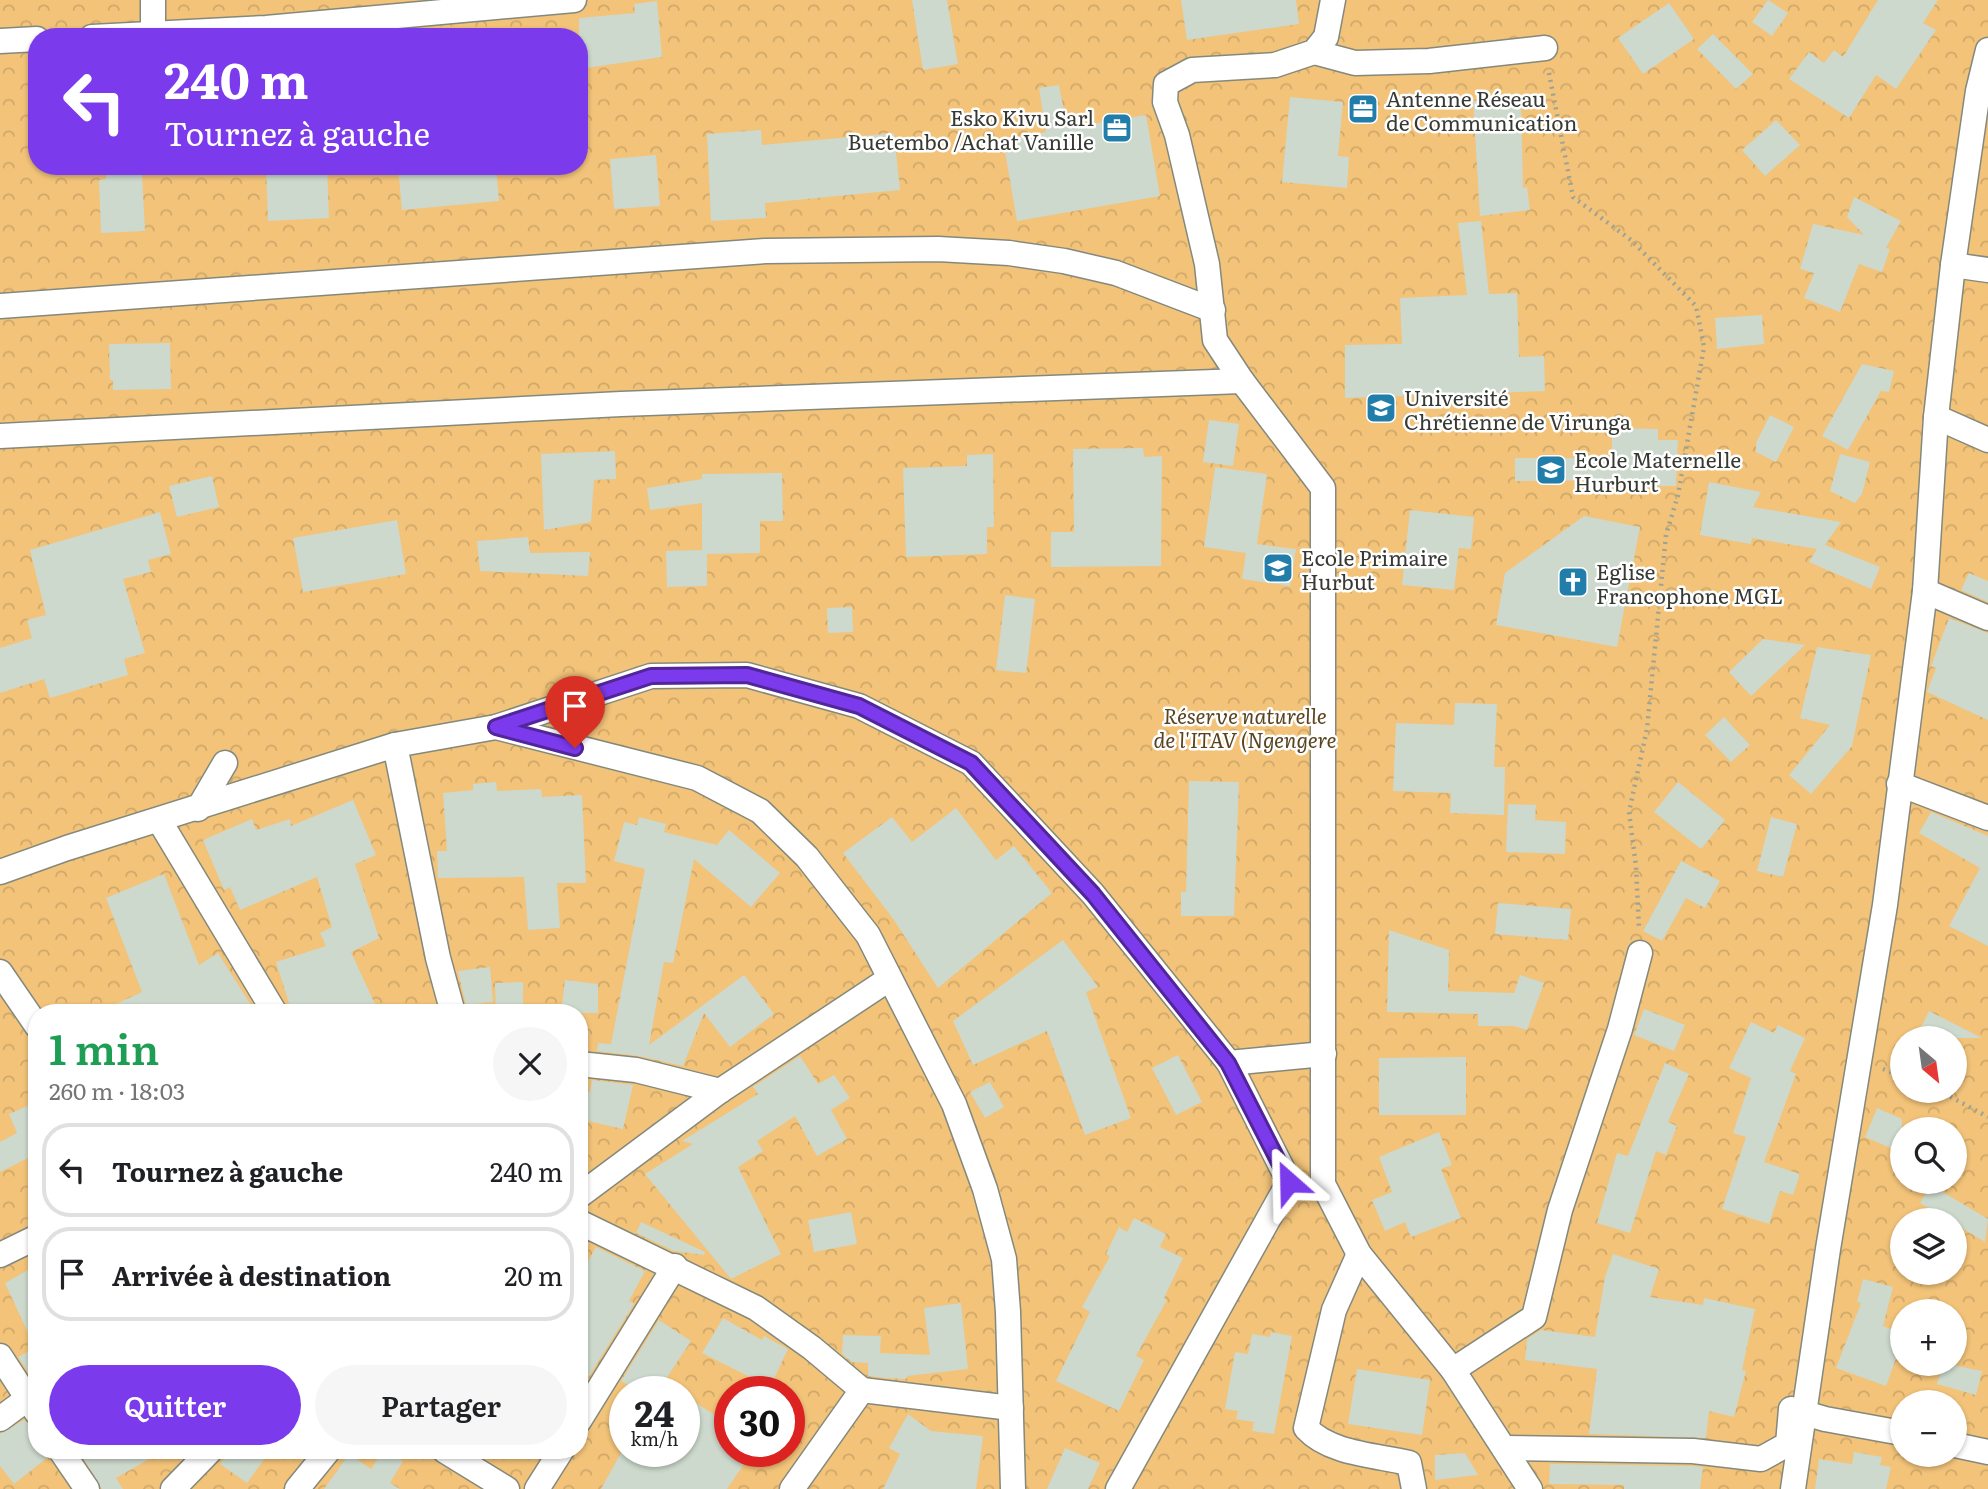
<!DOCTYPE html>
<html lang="fr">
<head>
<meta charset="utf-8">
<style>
	:root { --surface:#fff; --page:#f6f6f6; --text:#202124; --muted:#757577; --line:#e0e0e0; --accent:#7c3aed }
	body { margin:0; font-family:Literata,serif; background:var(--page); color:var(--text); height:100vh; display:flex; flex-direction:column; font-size:26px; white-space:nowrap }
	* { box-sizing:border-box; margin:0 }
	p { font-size:23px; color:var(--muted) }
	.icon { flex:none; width:38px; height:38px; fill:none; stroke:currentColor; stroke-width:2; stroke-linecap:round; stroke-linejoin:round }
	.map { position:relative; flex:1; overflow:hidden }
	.panel { position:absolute; left:28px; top:1004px; width:560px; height:455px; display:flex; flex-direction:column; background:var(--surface); border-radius:28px; box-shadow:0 2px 5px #0004 }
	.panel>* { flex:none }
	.top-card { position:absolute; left:28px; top:28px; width:560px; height:147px; border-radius:28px; box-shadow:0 2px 5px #0004; background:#7c3aed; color:#fff; overflow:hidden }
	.needle { width:46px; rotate:151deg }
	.buttons { position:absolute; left:1890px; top:1026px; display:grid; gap:14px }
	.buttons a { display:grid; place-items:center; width:77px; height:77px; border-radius:50%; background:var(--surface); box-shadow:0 2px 5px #0004; font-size:35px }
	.speed { position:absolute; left:609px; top:1376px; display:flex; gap:14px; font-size:35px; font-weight:700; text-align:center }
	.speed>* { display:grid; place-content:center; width:91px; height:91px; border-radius:50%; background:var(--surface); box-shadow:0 2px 5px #0004; line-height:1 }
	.speed small { font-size:18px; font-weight:400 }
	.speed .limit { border:10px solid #d22; background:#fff; color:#111 }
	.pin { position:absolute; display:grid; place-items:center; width:60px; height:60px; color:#fff; margin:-72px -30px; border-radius:50% 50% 50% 0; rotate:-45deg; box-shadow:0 0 7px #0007 }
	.pin .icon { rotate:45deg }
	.me { position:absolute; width:77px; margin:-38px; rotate:335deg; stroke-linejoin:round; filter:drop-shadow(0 0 5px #0008) }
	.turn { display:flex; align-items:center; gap:24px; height:147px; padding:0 21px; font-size:32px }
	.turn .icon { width:91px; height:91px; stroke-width:2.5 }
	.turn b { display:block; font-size:49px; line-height:60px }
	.round { display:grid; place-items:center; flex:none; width:74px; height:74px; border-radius:37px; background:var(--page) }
	.headline { display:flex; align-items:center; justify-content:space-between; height:119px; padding:0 21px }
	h1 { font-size:42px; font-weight:600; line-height:52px; color:#1e9e55 }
	.primary-button { display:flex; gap:14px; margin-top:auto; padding:14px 21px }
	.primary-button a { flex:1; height:80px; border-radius:42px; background:var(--accent); color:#fff; font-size:28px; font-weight:600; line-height:80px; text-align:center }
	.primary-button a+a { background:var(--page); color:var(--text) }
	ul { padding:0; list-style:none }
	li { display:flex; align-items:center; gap:21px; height:94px; margin:0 14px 10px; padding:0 7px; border:4px solid var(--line); border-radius:28px }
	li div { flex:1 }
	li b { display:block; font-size:26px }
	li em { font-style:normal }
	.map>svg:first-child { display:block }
</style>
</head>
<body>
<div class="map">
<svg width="1988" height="1489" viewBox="0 0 1988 1489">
	<defs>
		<pattern id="park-crowns" width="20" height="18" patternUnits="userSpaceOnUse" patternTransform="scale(1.75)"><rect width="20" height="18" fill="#f2c379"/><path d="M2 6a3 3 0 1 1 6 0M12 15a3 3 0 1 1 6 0" fill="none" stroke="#d0a869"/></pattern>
	</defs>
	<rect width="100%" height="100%" fill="#f7fded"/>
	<path fill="url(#park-crowns)" fill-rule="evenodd" d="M0 0H1988V1489H0ZM37 37H579V166H37ZM37 1013H579V1451H37ZM1902 1038H1955V1090H1902ZM1902 1129H1955V1181H1902ZM1902 1220H1955V1272H1902ZM1902 1311H1955V1363H1902ZM625 1391H684V1451H625ZM730 1391H789V1451H730ZM1902 1402H1955V1454H1902Z"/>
	<g fill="#cdd9cd">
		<polygon points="912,0 947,0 958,64 923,70"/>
		<polygon points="1181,0 1296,0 1299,24 1187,40"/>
		<polygon points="1768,0 1788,13 1772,36 1752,22"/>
		<polygon points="1878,0 1938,0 1923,23 1936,30 1896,89 1876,75 1849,118 1789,79 1809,52 1824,63 1834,50 1843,57"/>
		<polygon points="657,1 662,57 579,69 579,18 635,13 634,4"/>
		<polygon points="1669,3 1694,39 1643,74 1618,38"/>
		<polygon points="1713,34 1753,74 1736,89 1697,49"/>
		<polygon points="1059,85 1067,128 1146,115 1160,196 1017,221 1003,140 1046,132 1039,88"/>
		<polygon points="1290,97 1343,102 1338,156 1349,157 1347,188 1282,182"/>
		<polygon points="1521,100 1523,188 1527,187 1530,210 1480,216 1473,101"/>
		<polygon points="1776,120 1800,145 1765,176 1742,150"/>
		<polygon points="761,130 762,145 894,133 900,190 765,203 766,218 711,221 707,134"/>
		<polygon points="656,155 660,206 614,209 610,159"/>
		<polygon points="106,166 138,166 138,175 142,174 145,231 101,233 99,180 106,179"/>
		<polygon points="266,166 327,166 329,218 268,221"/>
		<polygon points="398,166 496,166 499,201 402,210"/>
		<polygon points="1854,197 1901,221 1886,248 1890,249 1882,272 1859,264 1840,312 1804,298 1814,273 1800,269 1813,224 1864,235 1847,217"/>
		<polygon points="1481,221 1489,294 1517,293 1519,357 1544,356 1545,391 1345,398 1345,345 1402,344 1400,298 1467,295 1458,223"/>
		<polygon points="1762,315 1764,344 1717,349 1715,318"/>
		<polygon points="170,343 171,389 113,390 113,380 110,380 109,344"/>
		<polygon points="1862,364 1894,371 1889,392 1881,391 1848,450 1822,436"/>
		<polygon points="1770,415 1794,427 1776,462 1756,452 1756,443"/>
		<polygon points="1209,420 1239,424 1233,466 1203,462"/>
		<polygon points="1612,428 1658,429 1658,440 1678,440 1676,486 1625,486 1633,480 1515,481 1515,458 1612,458"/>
		<polygon points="1143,448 1144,457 1162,456 1161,566 1051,567 1051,532 1074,532 1073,449"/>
		<polygon points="615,451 616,479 594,480 591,522 544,530 541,454"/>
		<polygon points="993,454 994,527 987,527 987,554 906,557 903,468 967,466 967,455"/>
		<polygon points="1840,454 1870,462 1862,494 1855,503 1830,491"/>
		<polygon points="1215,467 1267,474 1257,544 1296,549 1290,586 1242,579 1246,553 1204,547"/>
		<polygon points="782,473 783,521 760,521 760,553 707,554 707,586 667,587 666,551 702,550 702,503 650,510 647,488 702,479 702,474"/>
		<polygon points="212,476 219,507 177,517 169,486"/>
		<polygon points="1709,482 1761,492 1753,507 1841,522 1825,545 1880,567 1871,589 1809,562 1817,549 1752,538 1751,544 1700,535"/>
		<polygon points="1410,510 1474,517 1471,549 1459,548 1454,590 1402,585"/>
		<polygon points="160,512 171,554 148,560 151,572 123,579 145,653 124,659 128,675 50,698 44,679 0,693 0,648 32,638 27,620 46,615 30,550"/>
		<polygon points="1584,516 1640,527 1617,647 1496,625 1505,573"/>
		<polygon points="397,520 406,574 303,592 293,538"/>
		<polygon points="528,537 530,553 590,552 588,576 480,571 477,541"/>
		<polygon points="1969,573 1988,581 1988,602 1961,590"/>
		<polygon points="1005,595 1035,599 1026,673 996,670"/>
		<polygon points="852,607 853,632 828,633 827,608"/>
		<polygon points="1949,618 1988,633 1988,720 1927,692 1936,668 1931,666"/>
		<polygon points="1763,639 1805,645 1751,696 1729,672"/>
		<polygon points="1817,647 1871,655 1852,746 1811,794 1789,775 1830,725 1800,718"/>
		<polygon points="1455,703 1497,704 1494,767 1505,767 1504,815 1450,813 1451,793 1393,791 1396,723 1454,725"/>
		<polygon points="1724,717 1750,745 1731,762 1705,735"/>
		<polygon points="1189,781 1239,782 1234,916 1181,916 1181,892 1186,892"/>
		<polygon points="496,782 497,791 541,789 542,797 582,795 586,883 557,883 560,928 528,930 524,877 438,878 437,851 447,851 443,793 473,790 473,784"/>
		<polygon points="1678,782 1725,820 1701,849 1654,812"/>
		<polygon points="353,800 376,855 355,864 379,938 351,952 379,1013 292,1013 276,962 326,946 320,933 332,927 317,877 240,910 230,887 224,890 203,840 252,819 256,830 290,819 291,826"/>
		<polygon points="1508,804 1536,805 1535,820 1566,822 1565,854 1506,852"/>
		<polygon points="956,808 996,860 1014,846 1052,893 938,988 894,920 843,853 892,817 912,842"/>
		<polygon points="1931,812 1988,836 1988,946 1949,926 1980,868 1919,833"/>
		<polygon points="639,817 666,824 664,832 717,845 729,830 780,873 751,907 694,859 673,963 664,962 649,1045 744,975 774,1014 730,1047 704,1013 683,1066 639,1056 597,1051 598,1043 611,1044 645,869 614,861 624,822 637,825"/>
		<polygon points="1771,817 1797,824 1783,877 1757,871"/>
		<polygon points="1681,861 1720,881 1705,908 1686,898 1662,941 1643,931"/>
		<polygon points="164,874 199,965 218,953 256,1013 96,1013 142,992 106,898"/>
		<polygon points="1498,903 1571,909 1568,940 1495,934"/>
		<polygon points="1389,930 1449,950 1448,991 1514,993 1520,975 1544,983 1527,1030 1514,1026 1478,1026 1478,1014 1387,1012"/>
		<polygon points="1063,940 1098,987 1086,992 1131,1118 1085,1135 1047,1031 973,1065 953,1021"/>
		<polygon points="490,967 493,1002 466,1005 458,971"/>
		<polygon points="565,980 598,984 598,1013 561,1013"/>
		<polygon points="523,982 523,1013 496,1013 495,983"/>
		<polygon points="1644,1009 1685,1025 1674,1051 1634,1035"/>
		<polygon points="1929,1011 1982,1038 1916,1038"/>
		<polygon points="1751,1022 1774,1033 1778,1025 1805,1038 1790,1071 1796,1074 1764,1162 1800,1174 1793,1195 1780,1191 1769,1224 1722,1209 1746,1137 1733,1133 1751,1078 1729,1068"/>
		<polygon points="1178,1055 1202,1102 1176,1115 1152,1068"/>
		<polygon points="800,1056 818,1084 834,1075 850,1098 831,1110 847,1139 817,1156 795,1116 757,1141 763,1151 738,1167 781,1254 731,1279 645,1174 693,1144 682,1141 758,1094 753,1087"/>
		<polygon points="1466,1057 1466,1115 1379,1115 1379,1058"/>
		<polygon points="1665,1063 1689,1074 1668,1122 1677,1126 1666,1155 1656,1151 1630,1233 1597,1223 1617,1153 1628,1156"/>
		<polygon points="592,1080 633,1085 623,1129 579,1119 579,1090 590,1092"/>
		<polygon points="990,1082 1004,1107 985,1118 970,1092"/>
		<polygon points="37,1102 37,1179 28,1158 0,1172 0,1142 17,1133 9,1114"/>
		<polygon points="1877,1108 1902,1119 1902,1153 1865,1137"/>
		<polygon points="1439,1132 1452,1165 1441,1169 1461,1218 1411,1237 1405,1222 1385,1231 1372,1200 1392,1192 1379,1157"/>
		<polygon points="1931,1185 1988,1219 1985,1242 1955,1224 1955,1220 1948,1220 1920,1203"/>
		<polygon points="851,1212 857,1244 814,1252 808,1220"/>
		<polygon points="1134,1218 1166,1234 1160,1247 1183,1258 1164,1298 1167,1300 1136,1356 1144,1360 1119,1411 1056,1381 1090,1312 1082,1307 1110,1256 1106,1254 1119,1227 1127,1232"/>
		<polygon points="641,1222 705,1252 704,1255 674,1251 636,1233"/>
		<polygon points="596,1247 645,1271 629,1301 634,1304 579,1392 579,1277"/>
		<polygon points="1613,1254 1659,1269 1650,1297 1703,1305 1704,1298 1755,1309 1742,1370 1746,1371 1734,1417 1709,1411 1706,1438 1589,1434 1597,1369 1525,1360 1527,1339 1541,1330 1595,1337 1605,1277"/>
		<polygon points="37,1265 37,1385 18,1357 35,1348 5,1283"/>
		<polygon points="1863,1279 1893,1287 1883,1326 1902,1333 1902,1342 1886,1386 1836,1368 1861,1303 1857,1302"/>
		<polygon points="961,1303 968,1369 907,1376 906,1379 887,1378 868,1376 868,1363 852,1362 842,1354 843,1335 881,1336 880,1353 930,1355 924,1308"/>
		<polygon points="723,1318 762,1340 764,1336 788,1349 770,1387 702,1353"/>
		<polygon points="659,1320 691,1341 658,1391 640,1391 621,1381"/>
		<polygon points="1271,1332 1292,1336 1274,1434 1252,1431 1254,1422 1236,1419 1238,1411 1225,1409 1235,1352 1248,1354 1252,1334 1270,1337"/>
		<polygon points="1943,1363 1982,1371 1976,1395 1937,1384"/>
		<polygon points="1357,1369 1430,1380 1422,1435 1348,1424"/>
		<polygon points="684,1395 730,1425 730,1451 753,1451 727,1489 601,1489 622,1451 684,1451"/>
		<polygon points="908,1414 931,1431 983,1436 976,1489 883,1489 900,1454 889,1448"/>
		<polygon points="24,1420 37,1428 37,1451 46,1451 48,1457 14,1484 0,1466 0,1434"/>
		<polygon points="1065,1448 1100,1463 1088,1489 1047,1489"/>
		<polygon points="79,1451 163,1451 116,1478 123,1489 102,1489"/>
		<polygon points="230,1451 270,1451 247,1483 220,1464"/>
		<polygon points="383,1451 403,1461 390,1483 400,1489 324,1489 349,1454 371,1469"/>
		<polygon points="1854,1452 1882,1457 1880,1465 1891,1467 1886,1489 1815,1489 1819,1459 1852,1464"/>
		<polygon points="1465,1453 1478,1475 1435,1480 1435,1455"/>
		<polygon points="1550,1464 1692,1466 1703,1467 1700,1489 1624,1489 1624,1485 1549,1484"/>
	</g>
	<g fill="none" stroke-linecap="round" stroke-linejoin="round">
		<g stroke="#84897b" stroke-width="27">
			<g id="street">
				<polyline points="1333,0 1326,37 1314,52 1275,65 1192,70 1166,84 1165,102 1177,135 1207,264 1215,340 1242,381 1323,488 1323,1184 1359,1254 1453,1370 1530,1489"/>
				<polyline points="153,34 153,0"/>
				<polyline points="92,37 266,28 574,0"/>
				<polyline points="0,41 37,39"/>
				<polyline points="1314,52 1355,63 1429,61 1545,48"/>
				<polyline points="1953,265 1988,270"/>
				<polyline points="0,306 766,251 938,249 1009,253 1064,261 1116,273 1213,310"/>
				<polyline points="1936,417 1988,440"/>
				<polyline points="0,436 621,404 1242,381"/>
				<polyline points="1925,591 1988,618"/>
				<polyline points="496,727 697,778 760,811 807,857 868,935 954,1104 985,1189 1004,1259 1008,1312 1013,1489"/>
				<polyline points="395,745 438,958 453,1013"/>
				<polyline points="1899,784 1988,818"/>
				<polyline points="198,809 225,763"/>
				<polyline points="159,820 275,1013"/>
				<polyline points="0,872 67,848 395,745 496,727 651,676 747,675 859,706 971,763 1093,894 1229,1063 1289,1182"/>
				<polyline points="0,972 37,1026"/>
				<polyline points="1229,1063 1324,1054"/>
				<polyline points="579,1064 636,1070 720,1091"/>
				<polyline points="579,1196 720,1091 889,979"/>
				<polyline points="579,1222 756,1308 812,1348 862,1390"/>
				<path d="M1359 1254 1334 1310 1306 1428C1330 1454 1375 1455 1409 1463L1414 1489"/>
				<polyline points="0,1255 37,1237"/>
				<polyline points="0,1356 37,1413"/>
				<polyline points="1453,1370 1534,1317 1560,1210 1620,1029 1640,953"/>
				<polyline points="0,1419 27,1399"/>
				<polyline points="579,1421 675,1266"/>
				<polyline points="1955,1445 1988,1452"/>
				<polyline points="1504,1448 1693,1451 1761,1459 1788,1444 1791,1409 1825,1419 1902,1433"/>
				<polyline points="61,1451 87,1489"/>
				<polyline points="445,1451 507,1489"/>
				<polyline points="173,1489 210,1451"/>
				<polyline points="297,1489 328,1451"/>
				<polyline points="537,1489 561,1451"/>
				<polyline points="792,1489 862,1390 1011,1408"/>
				<polyline points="1118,1489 1289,1182"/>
				<polyline points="1793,1489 1828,1249 1885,905 1925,591 1936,417 1953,265 1978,91 1988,50"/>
			</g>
		</g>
		<g stroke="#9da296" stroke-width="4.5" stroke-dasharray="2 5" stroke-linecap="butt">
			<polyline points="1549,73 1573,197 1631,240 1696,306 1704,347 1678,495 1666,535 1647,729 1629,812 1636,866 1639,929"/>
			<polyline points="1883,1069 1902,1076"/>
			<polyline points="1938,1090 1988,1117"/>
		</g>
		<use href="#street" stroke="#fff" stroke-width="24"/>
	</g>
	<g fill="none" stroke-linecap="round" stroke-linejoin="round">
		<g stroke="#51269a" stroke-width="18">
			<polyline id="route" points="575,748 496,727 651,676 747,675 859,706 971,763 1093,894 1228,1063 1289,1182"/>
		</g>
		<use href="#route" stroke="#7c3aed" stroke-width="12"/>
	</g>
	<defs>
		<g id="office-square" transform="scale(1.575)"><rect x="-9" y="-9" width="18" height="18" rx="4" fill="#217daa" stroke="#fff"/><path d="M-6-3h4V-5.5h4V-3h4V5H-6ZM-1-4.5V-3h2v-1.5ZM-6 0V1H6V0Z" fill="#fff"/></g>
		<g id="university-square" transform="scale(1.575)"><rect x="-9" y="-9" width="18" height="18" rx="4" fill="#217daa" stroke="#fff"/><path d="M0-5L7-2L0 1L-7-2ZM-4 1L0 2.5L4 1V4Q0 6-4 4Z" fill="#fff"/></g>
		<g id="school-square" transform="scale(1.575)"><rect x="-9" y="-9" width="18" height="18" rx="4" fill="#217daa" stroke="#fff"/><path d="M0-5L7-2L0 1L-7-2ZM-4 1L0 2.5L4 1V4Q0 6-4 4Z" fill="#fff"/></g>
		<g id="church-square" transform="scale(1.575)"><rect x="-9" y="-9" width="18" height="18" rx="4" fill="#217daa" stroke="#fff"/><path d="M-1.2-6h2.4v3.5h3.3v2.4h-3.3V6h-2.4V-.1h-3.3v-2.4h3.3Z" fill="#fff"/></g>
	</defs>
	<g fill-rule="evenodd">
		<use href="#office-square" x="1363" y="109"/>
		<use href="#office-square" x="1117" y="128"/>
		<use href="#university-square" x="1381" y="408"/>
		<use href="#school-square" x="1551" y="470"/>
		<use href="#school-square" x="1278" y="568"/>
		<use href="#church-square" x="1573" y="582"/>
	</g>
	<g text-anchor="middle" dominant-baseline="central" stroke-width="5" stroke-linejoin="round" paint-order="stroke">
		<g font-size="21" fill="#373933" stroke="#fff" text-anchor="start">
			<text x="1386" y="97">Antenne Réseau<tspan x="1386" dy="24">de Communication</tspan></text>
			<text x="1094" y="116" text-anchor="end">Esko Kivu Sarl<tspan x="1094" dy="24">Buetembo /Achat Vanille</tspan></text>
			<text x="1404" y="396">Université<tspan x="1404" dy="24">Chrétienne de Virunga</tspan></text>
			<text x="1574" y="458">Ecole Maternelle<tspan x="1574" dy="24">Hurburt</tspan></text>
			<text x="1301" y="556">Ecole Primaire<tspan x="1301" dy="24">Hurbut</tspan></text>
			<text x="1596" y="570">Eglise<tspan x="1596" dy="24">Francophone MGL</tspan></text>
		</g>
		<g font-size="21" font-style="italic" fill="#5a441f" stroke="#fff">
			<text x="1245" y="714">Réserve naturelle<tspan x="1245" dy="24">de l'ITAV (Ngengere</tspan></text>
		</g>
	</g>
</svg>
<div class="buttons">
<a><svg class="needle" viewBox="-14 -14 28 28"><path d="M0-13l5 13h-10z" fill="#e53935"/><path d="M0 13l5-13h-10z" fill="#757577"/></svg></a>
<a><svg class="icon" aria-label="search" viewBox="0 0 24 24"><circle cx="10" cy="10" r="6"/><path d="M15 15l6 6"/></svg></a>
<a><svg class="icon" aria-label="layers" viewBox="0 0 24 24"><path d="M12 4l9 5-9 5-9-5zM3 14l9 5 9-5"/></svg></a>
<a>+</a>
<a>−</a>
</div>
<div class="speed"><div>24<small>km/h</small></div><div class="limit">30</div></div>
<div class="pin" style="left:575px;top:748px;background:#d93025"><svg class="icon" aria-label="arrive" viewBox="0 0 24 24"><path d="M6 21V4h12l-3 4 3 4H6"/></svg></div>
<svg class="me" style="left:1289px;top:1182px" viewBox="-20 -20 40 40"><path d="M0-17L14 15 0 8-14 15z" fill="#7c3aed" stroke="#fff" stroke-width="4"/></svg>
<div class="top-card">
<div class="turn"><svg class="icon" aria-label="left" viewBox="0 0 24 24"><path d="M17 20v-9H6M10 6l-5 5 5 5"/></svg><div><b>240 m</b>Tournez à gauche</div></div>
</div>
<section class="panel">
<div class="headline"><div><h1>1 min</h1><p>260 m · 18:03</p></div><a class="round"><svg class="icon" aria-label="close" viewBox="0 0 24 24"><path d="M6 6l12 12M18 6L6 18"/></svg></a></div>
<ul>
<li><svg class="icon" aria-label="left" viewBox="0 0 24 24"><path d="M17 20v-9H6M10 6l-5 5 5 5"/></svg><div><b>Tournez à gauche</b></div><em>240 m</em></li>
<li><svg class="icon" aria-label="arrive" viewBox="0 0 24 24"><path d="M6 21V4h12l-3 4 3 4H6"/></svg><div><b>Arrivée à destination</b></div><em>20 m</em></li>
</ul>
<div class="primary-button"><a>Quitter</a><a>Partager</a></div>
</section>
</div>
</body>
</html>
